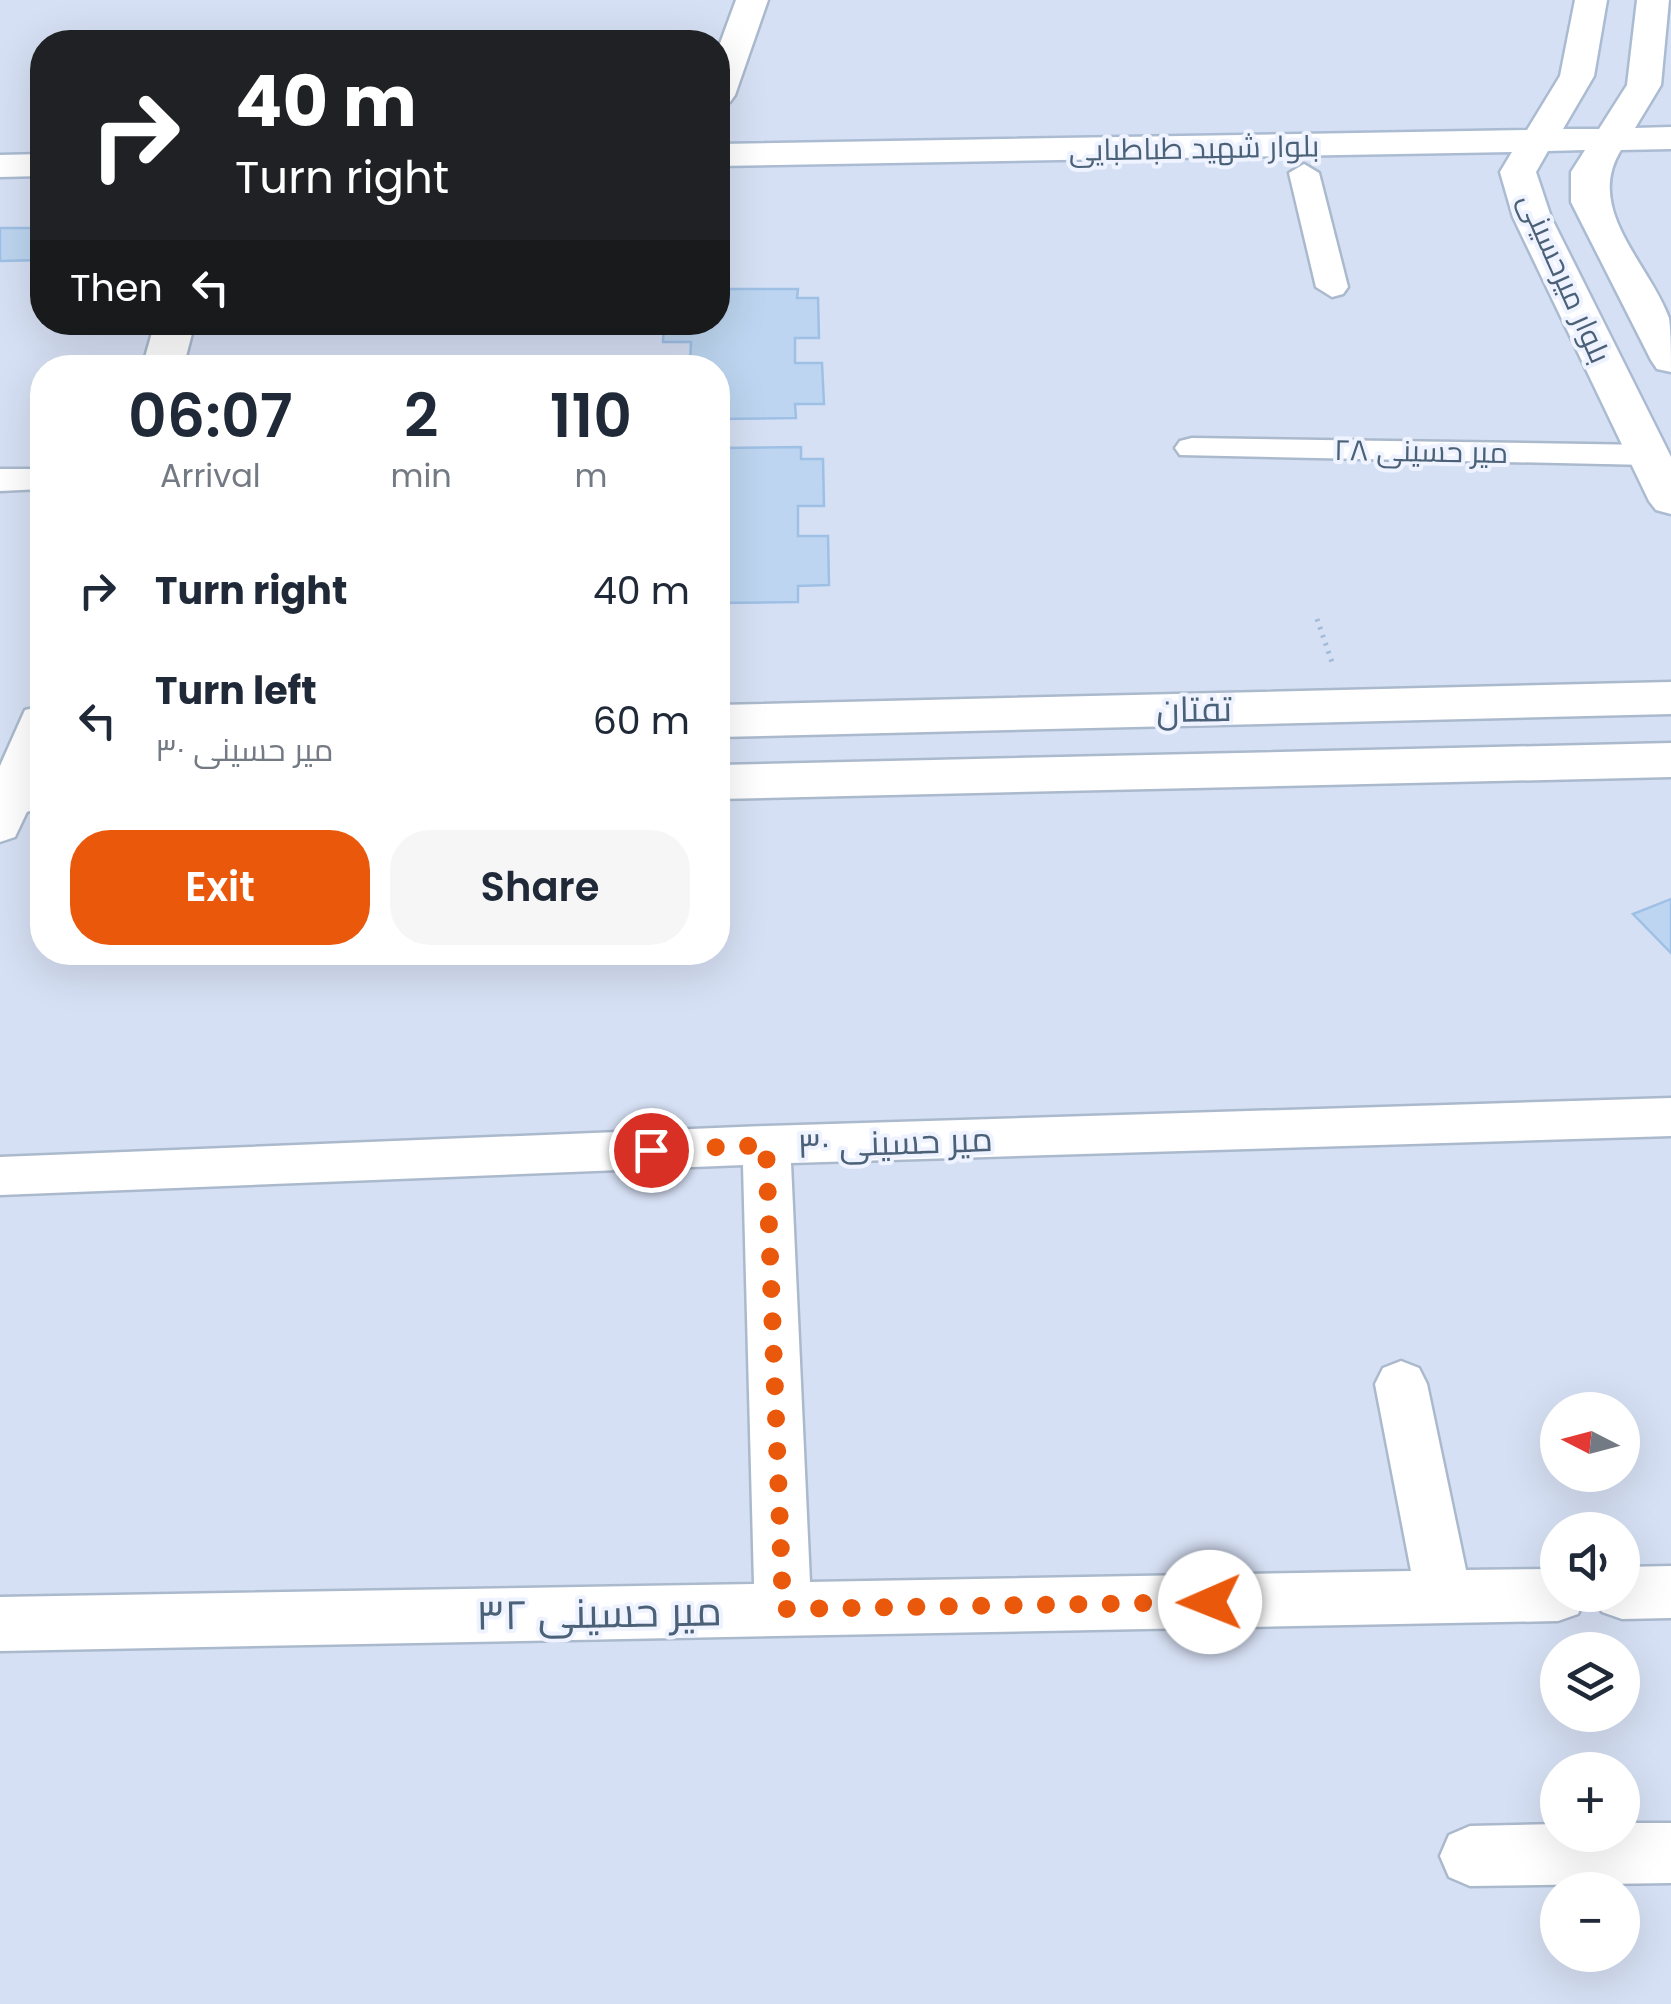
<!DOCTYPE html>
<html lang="en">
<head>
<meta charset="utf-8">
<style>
	:root { --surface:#fff; --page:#f6f6f7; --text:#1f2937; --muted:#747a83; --accent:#ea580c }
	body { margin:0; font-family:Poppins,Cairo,sans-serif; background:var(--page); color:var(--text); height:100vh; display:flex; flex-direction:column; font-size:38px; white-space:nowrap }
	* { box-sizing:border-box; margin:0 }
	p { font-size:32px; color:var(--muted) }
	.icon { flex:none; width:55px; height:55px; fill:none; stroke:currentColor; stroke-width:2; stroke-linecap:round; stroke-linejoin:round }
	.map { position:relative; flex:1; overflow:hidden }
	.side { position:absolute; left:30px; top:355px; width:700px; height:610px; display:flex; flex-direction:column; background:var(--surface); border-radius:40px; box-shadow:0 10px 40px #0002 }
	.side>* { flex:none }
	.guide { position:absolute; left:30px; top:30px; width:700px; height:305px; border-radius:40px; box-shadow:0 10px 40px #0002; background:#202124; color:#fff; overflow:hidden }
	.needle { width:65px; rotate:276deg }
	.controls { position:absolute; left:1540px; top:1392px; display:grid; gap:20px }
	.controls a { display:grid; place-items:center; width:100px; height:100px; border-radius:50%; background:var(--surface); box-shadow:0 10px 40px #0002; font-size:50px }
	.pin { position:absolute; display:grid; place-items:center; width:85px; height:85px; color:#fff; margin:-42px; border:5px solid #fff; border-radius:50%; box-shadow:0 2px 10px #0007 }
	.me { position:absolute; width:110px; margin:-55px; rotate:269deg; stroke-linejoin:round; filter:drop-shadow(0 0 8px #0008) }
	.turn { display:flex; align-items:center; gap:35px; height:210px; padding:0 40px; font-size:45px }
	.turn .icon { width:130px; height:130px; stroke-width:2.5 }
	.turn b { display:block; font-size:70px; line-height:85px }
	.then { display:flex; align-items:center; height:95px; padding:0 40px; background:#0003; gap:20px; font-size:38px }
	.eta { display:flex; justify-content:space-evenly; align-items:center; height:170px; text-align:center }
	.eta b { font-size:60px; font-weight:600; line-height:70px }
	.cta { display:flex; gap:20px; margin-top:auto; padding:20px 40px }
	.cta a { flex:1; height:115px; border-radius:40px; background:var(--accent); color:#fff; font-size:40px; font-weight:600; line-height:115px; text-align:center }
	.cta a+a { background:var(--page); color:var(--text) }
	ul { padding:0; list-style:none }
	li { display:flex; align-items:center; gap:30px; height:130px; padding:0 40px }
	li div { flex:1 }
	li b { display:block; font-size:38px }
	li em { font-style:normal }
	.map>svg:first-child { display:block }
</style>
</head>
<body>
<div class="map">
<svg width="1671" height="2004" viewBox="0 0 1671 2004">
	<rect width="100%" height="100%" fill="#e8edfd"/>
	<path fill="#d6e0f4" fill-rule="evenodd" d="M0 0H1671V2004H0ZM42 42H718V322H42ZM42 368H718V952H42ZM1558 1410H1622V1475H1558ZM1558 1530H1622V1595H1558ZM1558 1650H1622V1715H1558ZM1558 1770H1622V1835H1558ZM1558 1890H1622V1955H1558Z"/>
	<g fill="#bdd5f0" stroke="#9fc0e5" stroke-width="2.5">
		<polygon points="0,228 42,228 42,260 0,261"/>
		<polygon points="718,289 798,289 797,298 818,298 819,338 795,338 795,363 822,363 824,404 795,404 796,418 718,419 718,368 666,368 690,363 691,342 663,342 664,322 718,322"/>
		<polygon points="801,447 801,459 823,459 824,506 798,506 798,536 828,536 829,585 798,586 798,602 718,603 718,448"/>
		<polygon points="1671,899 1671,953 1633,914"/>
	</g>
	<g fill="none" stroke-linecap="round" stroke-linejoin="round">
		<g stroke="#abb9cd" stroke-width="5">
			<g id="minor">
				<polygon points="1304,164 1319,173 1348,287 1343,294 1332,297 1316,287 1289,173"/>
				<polygon points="1192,438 1649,445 1661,448 1666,455 1661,462 1649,465 1180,455 1175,448 1180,441"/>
				<polygon points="0,469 42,469 42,489 0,491"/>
				<polygon points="12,785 27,789 33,799 15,837 0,842 0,788"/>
				<polygon points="1671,1098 1671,1136 791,1163 810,1582 1411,1571 1375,1384 1383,1368 1401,1361 1419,1368 1427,1384 1466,1570 1558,1569 1558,1595 1586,1595 1578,1614 1558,1621 0,1651 0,1597 754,1584 743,1165 0,1195 0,1157 766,1126"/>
				<polygon points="1671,1566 1671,1618 1622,1619 1602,1612 1595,1595 1622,1595 1622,1567"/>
				<polygon points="1622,1823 1671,1823 1671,1883 1470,1886 1449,1877 1440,1856 1449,1835 1470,1826 1558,1824 1558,1835 1622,1835"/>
			</g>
		</g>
		<g stroke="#abb9cd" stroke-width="5">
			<g id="tertiary">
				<polygon points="736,0 768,0 735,95 730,102 718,105 718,49"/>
				<polygon points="155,322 195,322 183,368 142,368"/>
				<polygon points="1671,682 1671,714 718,737 718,705"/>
				<path d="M42 706C44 740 48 781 30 811L12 816 0 813V766L25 710Z"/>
				<polygon points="1671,743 1671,777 718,799 718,765"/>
			</g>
		</g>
		<g stroke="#aabbd2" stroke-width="5">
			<g id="secondary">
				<path d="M1575 0H1607L1594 76 1563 129H1599L1627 85 1637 0H1669L1661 85 1635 128 1671 127V149L1621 150C1584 209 1648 262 1669 318 1671 333 1671 356 1671 372L1657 369 1651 360 1571 202V172L1585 150 1548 151 1536 172 1551 217 1671 457V514L1656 510 1649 501 1513 217 1500 172 1512 152 718 166V144L1527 130 1560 76Z"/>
				<polygon points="42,154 42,176 0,177 0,155"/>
			</g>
		</g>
		<polyline stroke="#a2bbd8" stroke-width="5" stroke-dasharray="2.5 6" stroke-linecap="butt" points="1317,619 1333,665"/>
		<use href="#minor" fill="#fff" fill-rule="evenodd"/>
		<use href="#tertiary" fill="#fff" fill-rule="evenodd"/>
		<use href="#secondary" fill="#fff" fill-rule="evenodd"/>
	</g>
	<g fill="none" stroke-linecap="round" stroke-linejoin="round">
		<polyline stroke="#ea580c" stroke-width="18" stroke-dasharray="0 32.4" points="651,1150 766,1145 783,1609 1210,1602"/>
	</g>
	<g text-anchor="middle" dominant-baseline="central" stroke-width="8" stroke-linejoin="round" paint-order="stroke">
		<g font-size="30" fill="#4b6177" stroke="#eef3ff">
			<text transform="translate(1194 148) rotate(-1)">بلوار شهید طباطبایی</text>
			<text transform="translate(1565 278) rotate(66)">بلوار میرحسینی</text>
			<text transform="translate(1421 451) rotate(1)">میر حسینی ۲۸</text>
		</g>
		<g font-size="35" fill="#4b6177" stroke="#eef3ff">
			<text transform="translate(1194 709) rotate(-1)">تفتان</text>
			<text transform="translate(895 1142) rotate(-2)">میر حسینی ۳۰</text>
		</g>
		<g font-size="42" fill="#4b6177" stroke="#eef3ff">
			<text transform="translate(599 1613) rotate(-1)">میر حسینی ۳۲</text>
		</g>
	</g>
</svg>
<div class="controls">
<a><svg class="needle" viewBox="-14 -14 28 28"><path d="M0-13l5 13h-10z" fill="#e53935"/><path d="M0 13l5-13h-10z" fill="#747a83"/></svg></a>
<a><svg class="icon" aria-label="sound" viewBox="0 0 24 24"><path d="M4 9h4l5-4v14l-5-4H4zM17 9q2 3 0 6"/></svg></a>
<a><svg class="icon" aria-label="layers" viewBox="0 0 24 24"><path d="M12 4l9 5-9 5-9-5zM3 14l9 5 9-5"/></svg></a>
<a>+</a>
<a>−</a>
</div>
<div class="pin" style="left:651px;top:1150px;background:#d93025"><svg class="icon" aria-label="arrive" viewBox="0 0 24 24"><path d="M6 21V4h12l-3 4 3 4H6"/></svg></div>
<svg class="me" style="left:1210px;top:1602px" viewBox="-20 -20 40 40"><circle r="19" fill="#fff"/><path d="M0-13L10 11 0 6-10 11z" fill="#ea580c"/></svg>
<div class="guide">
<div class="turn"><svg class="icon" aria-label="right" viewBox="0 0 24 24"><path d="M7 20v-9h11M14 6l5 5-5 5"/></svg><div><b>40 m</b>Turn right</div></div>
<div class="then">Then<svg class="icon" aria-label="left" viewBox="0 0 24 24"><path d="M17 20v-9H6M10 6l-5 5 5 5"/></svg></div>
</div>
<section class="side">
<div class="eta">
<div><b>06:07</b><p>Arrival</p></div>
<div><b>2</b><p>min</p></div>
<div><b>110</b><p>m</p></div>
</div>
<ul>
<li><svg class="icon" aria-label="right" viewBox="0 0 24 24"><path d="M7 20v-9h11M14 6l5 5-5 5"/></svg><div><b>Turn right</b></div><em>40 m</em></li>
<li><svg class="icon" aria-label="left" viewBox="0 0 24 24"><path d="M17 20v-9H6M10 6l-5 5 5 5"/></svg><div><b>Turn left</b><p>میر حسینی ۳۰</p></div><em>60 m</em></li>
</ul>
<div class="cta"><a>Exit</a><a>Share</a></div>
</section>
</div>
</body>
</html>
